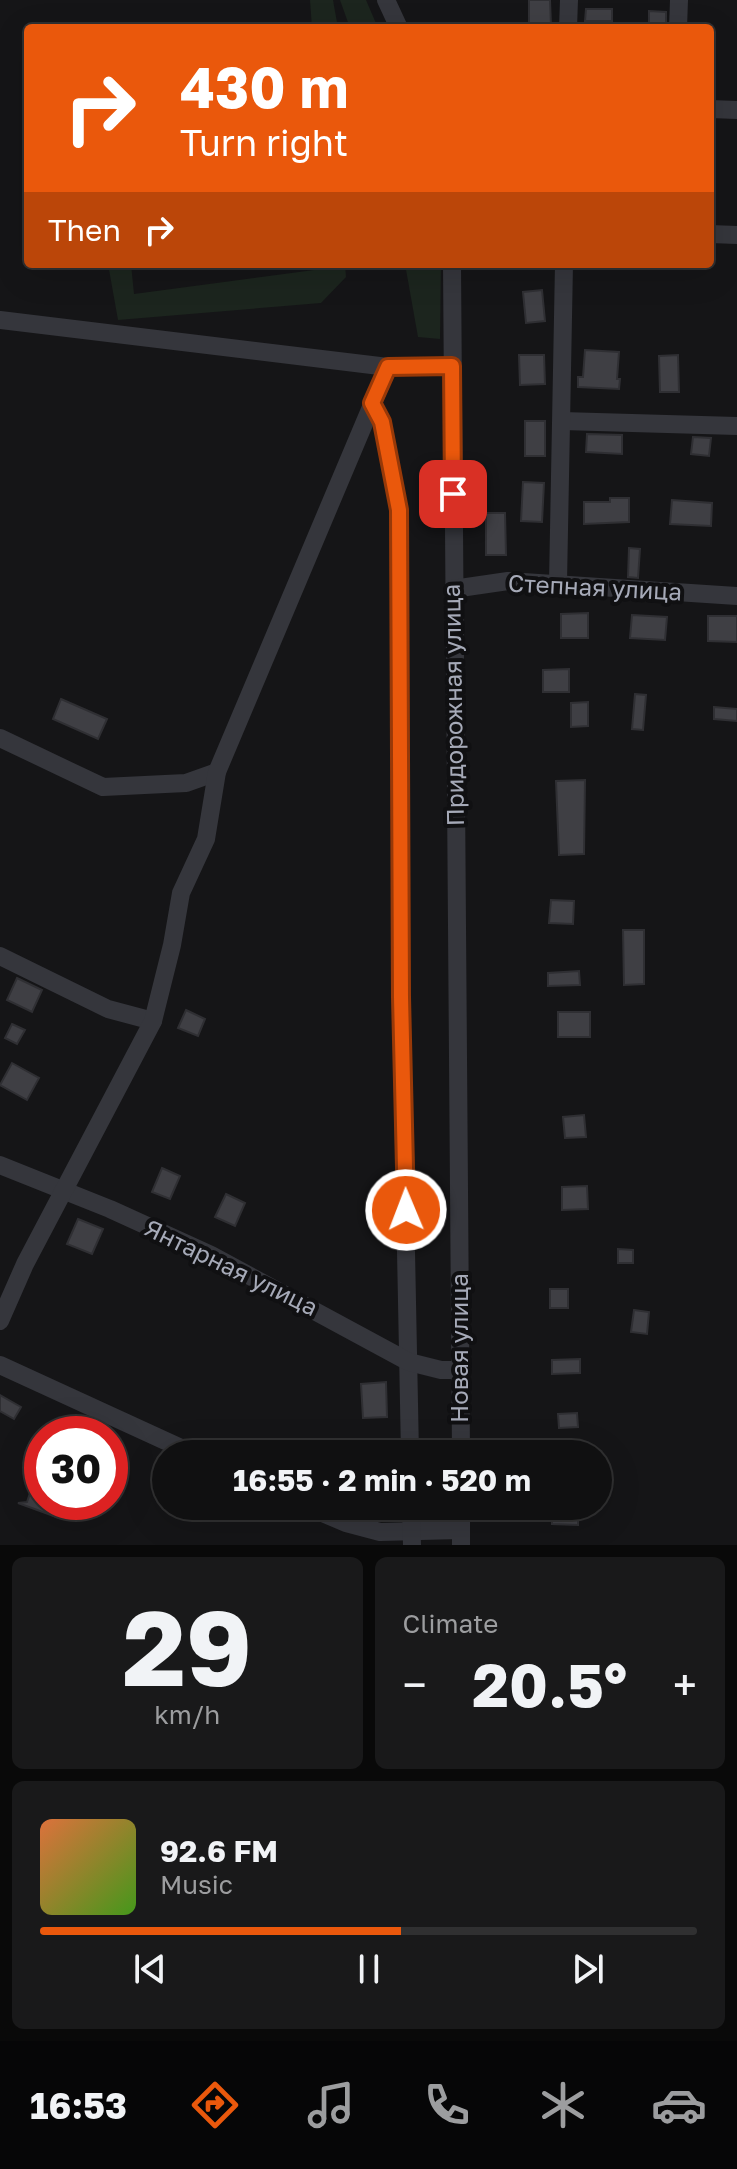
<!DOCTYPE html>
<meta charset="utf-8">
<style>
:root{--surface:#101011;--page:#19191a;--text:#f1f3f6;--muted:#9c9d9f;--line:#303031;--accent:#ea580c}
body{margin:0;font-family:"Golos Text",sans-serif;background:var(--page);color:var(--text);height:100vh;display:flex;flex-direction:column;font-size:30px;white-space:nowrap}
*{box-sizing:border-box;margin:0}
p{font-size:26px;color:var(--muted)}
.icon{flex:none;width:44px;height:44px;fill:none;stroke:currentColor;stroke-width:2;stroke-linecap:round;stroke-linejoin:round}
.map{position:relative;height:1545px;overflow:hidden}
.panel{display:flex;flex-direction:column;gap:12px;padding:12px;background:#090909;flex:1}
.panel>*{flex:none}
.guide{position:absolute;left:24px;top:24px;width:690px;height:244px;border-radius:8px;box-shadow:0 8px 32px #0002,0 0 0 2px var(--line);background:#ea580c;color:#fff;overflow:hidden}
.speed{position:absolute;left:24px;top:1416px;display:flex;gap:16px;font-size:40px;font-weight:700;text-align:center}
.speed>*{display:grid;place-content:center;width:104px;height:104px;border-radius:50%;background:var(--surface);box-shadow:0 8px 32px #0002,0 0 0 2px var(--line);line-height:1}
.speed .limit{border:12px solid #d22;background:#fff;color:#111}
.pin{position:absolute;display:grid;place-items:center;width:68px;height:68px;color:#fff;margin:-34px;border-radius:16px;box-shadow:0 4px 12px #0006}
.me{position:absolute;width:88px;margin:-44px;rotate:359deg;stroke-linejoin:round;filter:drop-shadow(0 0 6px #0008)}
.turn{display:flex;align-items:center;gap:28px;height:168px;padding:0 24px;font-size:36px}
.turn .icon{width:104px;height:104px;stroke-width:2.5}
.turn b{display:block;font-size:56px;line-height:68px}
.then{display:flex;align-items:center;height:76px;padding:0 24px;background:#0003;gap:16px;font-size:30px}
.big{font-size:60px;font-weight:700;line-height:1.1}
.panel .card{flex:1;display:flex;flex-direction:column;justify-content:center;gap:12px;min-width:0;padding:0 28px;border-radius:12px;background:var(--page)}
.panel .dial{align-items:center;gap:0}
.dial b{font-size:104px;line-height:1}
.song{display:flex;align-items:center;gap:24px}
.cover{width:96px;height:96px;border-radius:12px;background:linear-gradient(135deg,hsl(20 70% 55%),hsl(100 70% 35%))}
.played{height:8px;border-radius:4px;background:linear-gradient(90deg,var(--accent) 55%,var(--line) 55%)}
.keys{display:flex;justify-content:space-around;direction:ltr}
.heat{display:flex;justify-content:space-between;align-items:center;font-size:44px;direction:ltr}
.panel .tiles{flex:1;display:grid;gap:12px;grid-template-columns:1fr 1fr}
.card:last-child{grid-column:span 2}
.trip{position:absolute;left:152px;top:1440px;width:460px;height:80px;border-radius:40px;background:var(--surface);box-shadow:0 8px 32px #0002,0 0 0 2px var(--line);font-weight:700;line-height:80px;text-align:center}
.dock{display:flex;height:128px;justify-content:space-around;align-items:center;background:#060607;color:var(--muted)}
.dock .icon{width:56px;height:56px}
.dock .current{color:var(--accent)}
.dock b{font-size:36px;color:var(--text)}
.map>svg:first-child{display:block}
.green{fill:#1c251e}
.building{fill:#3f3f44;stroke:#2f2f33;stroke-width:2}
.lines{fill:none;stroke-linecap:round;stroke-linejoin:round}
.minor{stroke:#35363c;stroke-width:18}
.route-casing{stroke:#983908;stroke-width:20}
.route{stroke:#ea580c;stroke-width:14}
.labels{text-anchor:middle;stroke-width:8;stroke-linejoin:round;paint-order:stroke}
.street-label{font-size:24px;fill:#a6aab8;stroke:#101012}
</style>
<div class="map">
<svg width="737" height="1545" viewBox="0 0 737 1545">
<rect width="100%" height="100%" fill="#151517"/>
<g class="green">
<path d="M310,0H333L338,28H312Z"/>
<path d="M340,0H366L378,28H350Z"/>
<path d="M108,264H131L134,294L314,270L315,264H345L346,277L321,303L118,320Z"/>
<path d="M405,264H441L440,339L418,337Z"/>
</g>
<g class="building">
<path d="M529,0H550L551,26H529Z"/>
<path d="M586,9H612V21H585Z"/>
<path d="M649,11L666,12V28H649Z"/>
<path d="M542,290L545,321L526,323L523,292Z"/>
<path d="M585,350L619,352L617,379H620L619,389L578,387V377H583Z"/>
<path d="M519,355H544L545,384L520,385Z"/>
<path d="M678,355L679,392H660L659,356Z"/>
<rect x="525" y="421" width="20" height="35"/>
<path d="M587,434L622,435V454L586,452Z"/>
<path d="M693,437L711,438L709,456L691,454Z"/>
<path d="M523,482L544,483L542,522L521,521Z"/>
<path d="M610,498H629V522L584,524V502H610Z"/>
<path d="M672,500L712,503L711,526L670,524Z"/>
<path d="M486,513H505L506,555H486Z"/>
<path d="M629,548L640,549L638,578L628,577Z"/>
<path d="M588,613V638H561V614Z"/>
<path d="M632,615L667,617L665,640L630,638Z"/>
<path d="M708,616H737V642L708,641Z"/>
<path d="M569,669V692H543V670Z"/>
<path d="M635,694L646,695L643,730L632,729Z"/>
<path d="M61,699L107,719L98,739L53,719Z"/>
<path d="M588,702V726L571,727V703Z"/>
<path d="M714,707L737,709V721L714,719Z"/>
<path d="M585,780L584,854L559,855L556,781Z"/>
<path d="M551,900L574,901L573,924L549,923Z"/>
<path d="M623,930H644V984L624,985Z"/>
<path d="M579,971L580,985L548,986V973Z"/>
<path d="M17,978L42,990L32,1012L7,1000Z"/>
<path d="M186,1010L205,1019L198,1036L178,1028Z"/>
<rect x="558" y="1012" width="32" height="25"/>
<path d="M12,1024L25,1030L17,1044L5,1038Z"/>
<path d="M12,1063L39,1078L27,1100L0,1085Z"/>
<path d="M584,1115L586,1137L565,1138L563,1117Z"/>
<path d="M162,1168L180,1176L170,1199L152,1192Z"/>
<path d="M587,1186L588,1209L562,1210V1187Z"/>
<path d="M226,1194L245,1203L235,1226L215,1217Z"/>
<path d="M78,1219L103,1229L92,1254L67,1244Z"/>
<path d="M618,1249L633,1250V1263H618Z"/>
<rect x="550" y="1289" width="18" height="19"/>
<path d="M634,1310L649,1312L647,1334L631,1332Z"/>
<path d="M580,1359V1373L552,1374V1360Z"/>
<path d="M386,1382L387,1417L363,1418L361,1384Z"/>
<path d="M0,1395L21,1407L14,1419L0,1411Z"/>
<path d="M577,1413L578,1427L559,1428L558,1414Z"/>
<path d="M31,1490L42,1494V1502H65L59,1518L18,1503L27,1502Z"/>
<path d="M552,1513H578V1525L552,1524Z"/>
</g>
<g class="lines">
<g class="minor">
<path d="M386,0L399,28"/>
<path d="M568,28L569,0"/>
<path d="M678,28L679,0"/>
<path d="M710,109L737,110"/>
<path d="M710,234L737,235"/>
<path d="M452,264L461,1454"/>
<path d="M0,320L388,367L452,366"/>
<path d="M372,403L382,422L399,510L401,997L410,1454"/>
<path d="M562,421L737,426"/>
<path d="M558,583L564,264"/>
<path d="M453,589L508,581L737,596"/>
<path d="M0,738L103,787L186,783L217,772"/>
<path d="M0,956L108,1009L153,1021"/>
<path d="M0,1165L110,1209L211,1255L409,1362L441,1370H460"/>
<path d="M0,1321L25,1264L153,1021L172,945L181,893L206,839L217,772L388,367"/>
<path d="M0,1365L194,1454"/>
<path d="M306,1506L346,1523L380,1532L461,1530"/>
<path d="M411,1506L412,1545"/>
<path d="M461,1506V1545"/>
</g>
</g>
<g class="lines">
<g class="route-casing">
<path id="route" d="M406,1210L401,997L399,510L382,422L372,403L388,367L452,366L453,494"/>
</g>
<use href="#route" class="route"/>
</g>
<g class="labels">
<g class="street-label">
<text transform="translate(595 588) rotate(3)" y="8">Степная улица</text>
<text transform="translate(454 705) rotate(-91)" y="8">Придорожная улица</text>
<text transform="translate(231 1268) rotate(26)" y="8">Янтарная улица</text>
<text transform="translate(460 1348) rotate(-90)" y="8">Новая улица</text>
</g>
</g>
</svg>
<div class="speed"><div class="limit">30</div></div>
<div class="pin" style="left:453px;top:494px;background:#d93025"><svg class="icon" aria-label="arrive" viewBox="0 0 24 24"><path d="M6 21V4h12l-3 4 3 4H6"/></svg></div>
<svg class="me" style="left:406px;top:1210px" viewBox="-20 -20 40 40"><circle r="17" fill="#ea580c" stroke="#fff" stroke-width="3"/><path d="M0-11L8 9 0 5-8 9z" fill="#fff"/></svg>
<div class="trip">16:55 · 2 min · 520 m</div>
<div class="guide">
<div class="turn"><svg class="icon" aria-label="right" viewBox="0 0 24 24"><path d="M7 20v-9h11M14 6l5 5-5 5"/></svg><div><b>430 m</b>Turn right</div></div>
<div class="then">Then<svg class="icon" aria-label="right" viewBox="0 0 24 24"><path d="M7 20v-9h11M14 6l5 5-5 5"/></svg></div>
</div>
</div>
<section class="panel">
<div class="tiles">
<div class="card dial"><b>29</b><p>km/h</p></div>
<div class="card"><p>Climate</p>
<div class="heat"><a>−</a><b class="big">20.5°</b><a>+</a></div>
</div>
<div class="card">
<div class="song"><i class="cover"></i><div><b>92.6 FM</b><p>Music</p></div></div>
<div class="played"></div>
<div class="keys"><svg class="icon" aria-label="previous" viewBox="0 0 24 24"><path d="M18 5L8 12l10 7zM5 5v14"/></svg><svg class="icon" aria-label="pause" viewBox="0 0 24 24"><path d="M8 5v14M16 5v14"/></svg><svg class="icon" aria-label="next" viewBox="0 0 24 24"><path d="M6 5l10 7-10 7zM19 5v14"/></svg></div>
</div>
</div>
</section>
<nav class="dock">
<b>16:53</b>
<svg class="icon current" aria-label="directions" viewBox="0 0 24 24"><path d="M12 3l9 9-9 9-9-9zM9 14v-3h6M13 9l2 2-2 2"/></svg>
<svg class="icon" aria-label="music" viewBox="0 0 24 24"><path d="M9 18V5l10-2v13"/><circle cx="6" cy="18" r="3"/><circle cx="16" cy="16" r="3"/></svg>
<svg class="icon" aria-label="phone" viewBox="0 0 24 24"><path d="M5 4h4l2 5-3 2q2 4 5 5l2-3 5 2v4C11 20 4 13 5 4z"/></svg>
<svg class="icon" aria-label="climate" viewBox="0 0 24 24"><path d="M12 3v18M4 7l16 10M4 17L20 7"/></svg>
<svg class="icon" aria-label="car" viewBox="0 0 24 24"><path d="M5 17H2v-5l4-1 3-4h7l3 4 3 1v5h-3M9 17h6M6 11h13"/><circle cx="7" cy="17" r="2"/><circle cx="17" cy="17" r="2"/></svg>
</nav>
